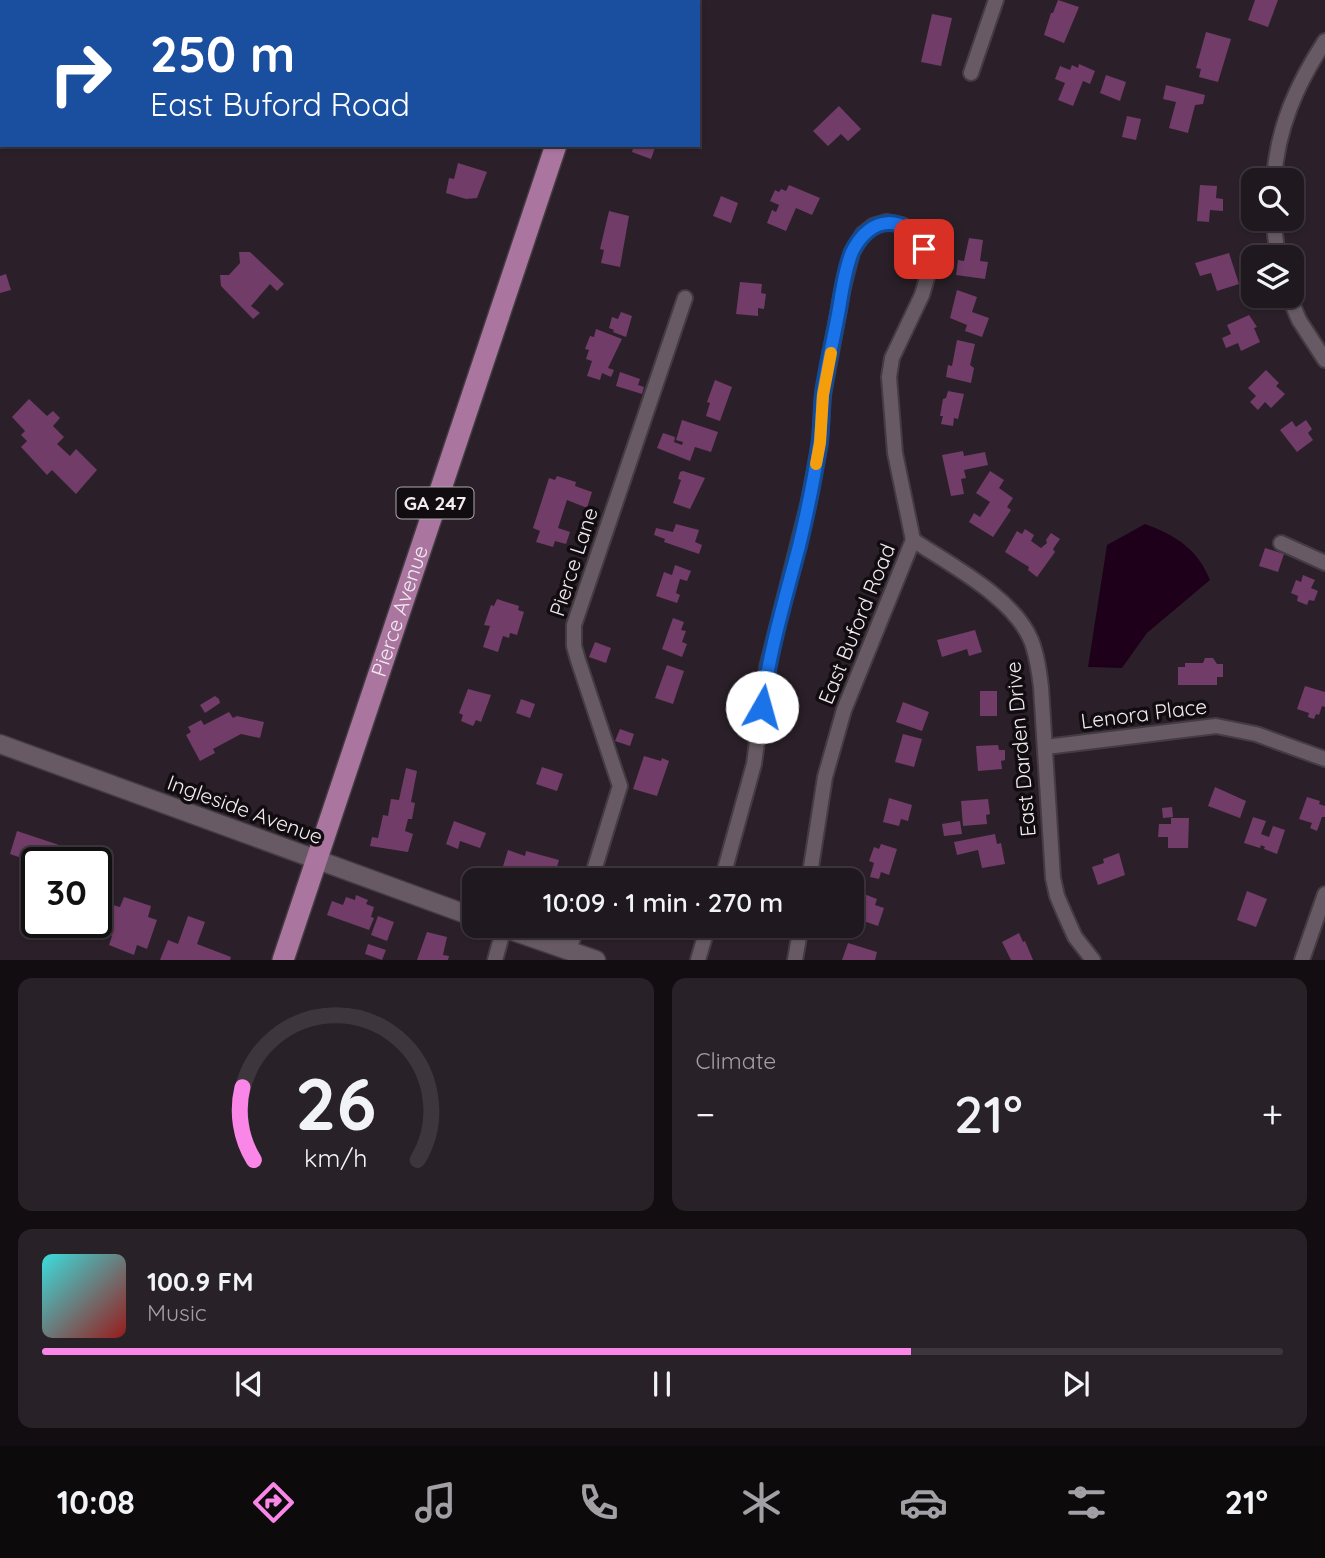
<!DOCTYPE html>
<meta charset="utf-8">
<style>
:root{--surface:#20181f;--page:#282128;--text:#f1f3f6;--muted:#a2a0a4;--line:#3d373d;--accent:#fa87e7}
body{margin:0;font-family:Quicksand,sans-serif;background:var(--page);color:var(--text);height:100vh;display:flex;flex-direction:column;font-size:26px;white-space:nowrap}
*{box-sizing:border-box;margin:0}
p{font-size:23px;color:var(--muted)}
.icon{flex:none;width:38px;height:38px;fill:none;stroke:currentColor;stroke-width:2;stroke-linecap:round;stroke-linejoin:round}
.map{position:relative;height:960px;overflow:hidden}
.side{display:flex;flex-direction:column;gap:18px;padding:18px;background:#120d11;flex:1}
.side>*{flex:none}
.top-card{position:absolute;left:0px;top:0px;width:700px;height:147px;box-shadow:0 2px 5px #0004,0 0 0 2px var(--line);background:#1a4fa0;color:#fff;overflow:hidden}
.fabs{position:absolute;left:1241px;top:168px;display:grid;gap:14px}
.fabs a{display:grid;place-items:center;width:63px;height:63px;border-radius:14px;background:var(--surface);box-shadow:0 2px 5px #0004,0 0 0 2px var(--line);font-size:35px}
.speed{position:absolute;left:21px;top:847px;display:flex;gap:14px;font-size:35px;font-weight:700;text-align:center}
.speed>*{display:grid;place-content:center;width:91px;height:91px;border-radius:50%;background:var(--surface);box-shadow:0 2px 5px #0004,0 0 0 2px var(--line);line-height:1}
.speed .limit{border:4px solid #111;border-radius:10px;background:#fff;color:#111}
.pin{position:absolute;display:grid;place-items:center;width:60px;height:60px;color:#fff;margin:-30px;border-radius:14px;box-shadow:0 4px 10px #0006}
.me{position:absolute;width:77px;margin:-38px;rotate:7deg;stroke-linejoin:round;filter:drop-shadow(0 0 5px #0008)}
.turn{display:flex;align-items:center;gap:24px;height:147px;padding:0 35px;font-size:32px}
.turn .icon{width:91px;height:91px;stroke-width:2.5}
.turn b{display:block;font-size:49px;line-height:60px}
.big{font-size:52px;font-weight:600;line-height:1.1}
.side .widget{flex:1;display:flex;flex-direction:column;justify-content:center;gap:10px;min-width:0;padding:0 24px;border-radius:14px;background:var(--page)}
.side .dial{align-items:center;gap:0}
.dial svg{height:182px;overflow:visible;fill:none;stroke:var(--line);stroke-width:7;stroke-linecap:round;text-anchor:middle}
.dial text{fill:var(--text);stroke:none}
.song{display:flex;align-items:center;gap:21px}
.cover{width:84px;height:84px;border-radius:10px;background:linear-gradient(135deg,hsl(180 70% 55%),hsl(0 70% 35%))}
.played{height:7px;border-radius:4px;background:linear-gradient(90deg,var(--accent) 70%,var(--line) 70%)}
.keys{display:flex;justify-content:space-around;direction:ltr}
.heat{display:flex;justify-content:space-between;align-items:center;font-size:38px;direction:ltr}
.side .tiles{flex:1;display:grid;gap:18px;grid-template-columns:1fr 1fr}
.widget:last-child{grid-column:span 2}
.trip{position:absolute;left:462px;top:868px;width:402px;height:70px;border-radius:14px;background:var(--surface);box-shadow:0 2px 5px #0004,0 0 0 2px var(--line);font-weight:600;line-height:70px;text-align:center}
.dock{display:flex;height:112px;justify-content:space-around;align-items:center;background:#0d0a0c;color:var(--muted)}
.dock .icon{width:49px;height:49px}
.dock .current{color:var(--accent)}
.dock b{font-size:32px;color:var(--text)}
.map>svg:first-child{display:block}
.water{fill:#1f001b}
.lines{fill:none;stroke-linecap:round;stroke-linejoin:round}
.stream{stroke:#1f001b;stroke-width:4.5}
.building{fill:#713c68}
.minor-casing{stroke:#443c42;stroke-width:18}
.tertiary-casing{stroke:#443c42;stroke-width:21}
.primary-casing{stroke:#443c42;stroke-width:24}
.minor{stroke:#675a64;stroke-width:14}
.tertiary{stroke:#675a64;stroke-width:18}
.primary{stroke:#aa76a0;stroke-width:21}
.route-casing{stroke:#114b97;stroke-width:18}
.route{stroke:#1a73e8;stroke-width:12}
.slow{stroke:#f59e0b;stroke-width:12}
.labels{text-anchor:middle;stroke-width:7;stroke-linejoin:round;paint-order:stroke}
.shield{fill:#100c0f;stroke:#aea8ad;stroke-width:2}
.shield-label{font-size:19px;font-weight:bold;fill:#f2ebf1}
.street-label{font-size:21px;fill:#f2ebf1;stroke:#100c0f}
</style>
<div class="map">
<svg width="1325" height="960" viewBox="0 0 1325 960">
<rect width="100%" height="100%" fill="#2b2029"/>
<path class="water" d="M1145,524C1175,535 1198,549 1210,580L1147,633L1122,668L1088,667L1107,545Z"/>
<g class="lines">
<g class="stream">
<path d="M54,2L57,0"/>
<path d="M0,118L2,113"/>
</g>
</g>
<g class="building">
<path d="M1058,0L1079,7L1064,43L1044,35L1051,13H1053Z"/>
<path d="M1255,0H1278L1268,27L1248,20Z"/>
<path d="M932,14L952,18L941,66L921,62Z"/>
<path d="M1206,32L1231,39L1218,82L1199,77L1201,69L1196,68Z"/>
<path d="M1079,64L1095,71L1090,84L1083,81L1073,106L1058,100L1065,83L1055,79L1060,66L1070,70L1072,65L1078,68Z"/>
<path d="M1106,75L1126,82L1120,101L1100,93Z"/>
<path d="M1166,85L1205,95L1203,104L1195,105L1188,133L1169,128L1176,102L1163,99Z"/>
<path d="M839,106L861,129L848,141L841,134L828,146L813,131Z"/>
<path d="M1127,116L1141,119L1136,140L1122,137Z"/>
<path d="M634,145H656L651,159L632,152Z"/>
<path d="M458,163L487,172L477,198L466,199L446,193L449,178L454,179Z"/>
<path d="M789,185L820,198L812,215L796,208L786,231L767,223L772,210L776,212L779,205L770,201L775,190L779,192L781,189L786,191Z"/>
<path d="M1200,185L1217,186L1216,198L1223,199V211L1210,210L1209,222L1197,221Z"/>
<path d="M721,196L738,203L731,223L713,216Z"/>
<path d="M609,211L629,216L620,267L601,263L604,250L600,249Z"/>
<path d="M969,238L983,240L980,261L988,262L985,279L956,275L958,260L964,261Z"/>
<path d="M239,252H250L284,284L277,291L270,284L251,306L260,313L253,319L221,286L220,275H229L240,263Z"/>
<path d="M1229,253L1239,284L1217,291L1211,273L1200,276L1195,263Z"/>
<path d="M6,274L11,290L0,293V276Z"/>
<path d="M740,282L762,284L761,293L766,294L764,309L758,308V316L736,314Z"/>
<path d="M957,290L977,297L972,312L989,318L982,337L965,331L967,325L950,318Z"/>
<path d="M621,312L632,316L626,337L613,332L614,330L609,328L612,317L618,319Z"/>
<path d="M1249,315L1257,327L1254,328L1260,342L1241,351L1238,343L1226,348L1222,338L1231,334L1227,325Z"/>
<path d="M596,329L622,339L608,368L614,370L611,377L602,373L600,380L587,376L592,361L586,359L589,350L585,349L590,336L594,337Z"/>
<path d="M957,340L975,344L970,365L974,368L971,383L946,377L948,365L952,366Z"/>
<path d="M1266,370L1279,383L1276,386L1285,394L1271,408L1265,402L1258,410L1250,402L1256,396L1248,388Z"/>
<path d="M620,372L640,379L638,385L644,387L642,394L616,386Z"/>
<path d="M715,380L732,387L720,421L706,416L710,403L707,402Z"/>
<path d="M948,391L964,394L958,419L954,418L953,426L941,424L943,416H940L943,399L946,398Z"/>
<path d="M29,399L47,416L53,411L60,418L53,426L64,437L57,444L70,456L76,449L97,470L76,494L52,470L47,475L21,447L27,441L21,435L25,431L12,417Z"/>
<path d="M682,420L718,432L711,452L695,447L690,461L657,448L663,433L675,437L674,442L682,445L683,442L676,440Z"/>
<path d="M1306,420L1312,429L1308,433L1313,440L1297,452L1280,430L1292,421L1296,427Z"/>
<path d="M963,451L964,456L985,452L988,465L964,470L966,478L961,479L964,494L951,496L942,455Z"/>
<path d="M683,471L705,478L690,509L673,503L681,480L678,479L680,472Z"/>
<path d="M990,471L1004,480L999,488L1013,498L1007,507L1011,510L993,537L969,522L974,513L980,517L990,502L976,493Z"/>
<path d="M557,476L576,482L575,486L592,492L587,508L567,500L558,528L570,532L566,544L555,541L553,547L536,542L540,531L533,528L549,478L555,480Z"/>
<path d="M676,524L699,530L695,542L702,545L699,554L664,542L665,539L654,535L656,528L673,532Z"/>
<path d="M1025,529L1034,535L1031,541L1041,548L1047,543L1046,540L1051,533L1060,539L1053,549L1055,552L1037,577L1028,570L1029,567L1005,552L1017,531L1022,534Z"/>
<path d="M1265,548L1284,554L1278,572L1259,566Z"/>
<path d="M675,565L691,571L687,581L680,579L676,593L680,595L677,603L656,596L664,572L672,575Z"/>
<path d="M1303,575L1315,580L1311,588L1318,591L1314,601L1309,600L1307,605L1297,601L1298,596L1291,593L1296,580L1301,582Z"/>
<path d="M497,599L519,606L518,610L524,612L517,635L510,633L509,638L503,636L498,652L483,647L490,626L484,625L491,605L494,606Z"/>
<path d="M673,618L684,622L681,630L686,631L682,642L687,644L682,657L662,649Z"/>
<path d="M975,630L982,652L969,656L967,649L942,657L937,640Z"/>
<path d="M595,642L611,648L606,663L589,657Z"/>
<path d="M1205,658H1213L1217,664H1223V677H1217V685H1178V667H1185V663H1203Z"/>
<path d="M667,665L684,671L673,704L655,698Z"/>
<path d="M1305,686L1325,692V707L1322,706L1319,715L1316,714L1314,719L1308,717L1309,713L1297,709Z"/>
<path d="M468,689L491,695L481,722L476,720L473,726L461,721L463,715L459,713Z"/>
<rect x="980" y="691" width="17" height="25"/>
<path d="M215,696L219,699L220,703L205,713L200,705Z"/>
<path d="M521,699L535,704L530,718L516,713Z"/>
<path d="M903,702L929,712L922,731L896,722Z"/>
<path d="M229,712L233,718L237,716L264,722L260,738L241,734L213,749L215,753L200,761L186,735L191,732L188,727L201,720L204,725Z"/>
<path d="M620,729L634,734L630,746L615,741Z"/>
<path d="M903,734L922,739L914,767L895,762Z"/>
<path d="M998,745L999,750H1005V760L1001,761L1002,769L978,771L976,746Z"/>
<path d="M644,756L661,761L662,758L669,761L657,796L633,789Z"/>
<path d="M542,767L563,774L557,791L536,784Z"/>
<path d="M406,768L417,771L411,802L415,803L412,819H408L405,831L413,834L408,852L370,846L372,837L378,838L383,815L388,816L391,799L399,800Z"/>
<path d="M1215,787L1246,801L1240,818L1208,806Z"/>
<path d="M1307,797L1320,801L1319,804L1325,806V817H1322L1317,831L1310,828L1312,823L1299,819Z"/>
<path d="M889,798L912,805L908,821L901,819L899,826L883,822Z"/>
<path d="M988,799L990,814L986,815L987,824L963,826L961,801Z"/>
<path d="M1172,807L1173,817L1163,818L1162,808Z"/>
<path d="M1253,817L1266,821L1261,834L1269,837L1273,826L1285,830L1277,854L1264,849L1265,847L1261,845L1260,848L1244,843Z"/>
<path d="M1171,818H1189L1188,848H1168V837H1158L1159,824H1171Z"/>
<path d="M454,821L486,833L480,848L460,841L458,849L446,844Z"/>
<path d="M960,821L962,834L944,836L942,824Z"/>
<path d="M17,831L71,849L66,863H36L10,854Z"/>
<path d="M995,834L997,844L1001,843L1005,864L982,868L978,850L957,855L954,842Z"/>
<path d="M881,844L897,849L889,875L881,872L879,879L870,877L874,863L869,861L874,847L879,849Z"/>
<path d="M508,850L525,856L526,851L559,860L554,877L528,867L525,876L516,875L514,880L500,876Z"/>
<path d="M1119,853L1125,875L1098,885L1092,867L1104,863L1103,859Z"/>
<path d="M1247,891L1267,899L1256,927L1237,920Z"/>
<path d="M864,894L877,899L875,905L884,908L878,926L855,918Z"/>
<path d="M356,895L368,900L366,904L374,907L371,917L374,918L369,930L327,915L332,901L343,905L346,897L355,900Z"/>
<path d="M124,897L151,906L148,917L157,920L147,949L137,945L134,955L109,945L112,936L100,932L109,904L120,907Z"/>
<path d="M188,916L205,922L197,944L231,957L230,960H160L168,940L178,944Z"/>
<path d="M378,916L394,922L387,941L371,935Z"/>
<path d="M427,932L447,937L443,955L449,956L448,960H417Z"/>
<path d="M1019,933L1023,942L1025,941L1033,960H1011L1002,942Z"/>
<path d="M848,943L877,952L875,960H842Z"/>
<path d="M368,944L386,950L382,960L365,954Z"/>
</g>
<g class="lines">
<g class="minor-casing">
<g id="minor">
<path d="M971,73L996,0"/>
<path d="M1274,180C1277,128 1297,84 1325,41"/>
<path d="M1273,219L1278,257"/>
<path d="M1289,296L1299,320L1325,360"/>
<path d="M913,540C950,565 1013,597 1031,640C1037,655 1039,671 1041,687L1053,878L1057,896L1066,917L1075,937L1093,960"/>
<path d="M1281,543L1325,563"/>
<path d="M1046,747L1216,726L1256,734L1325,759"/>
<path d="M591,880L620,786L578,660L574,646V625L685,298"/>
<path d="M722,880L754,764L767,668L809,501L820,443L823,395L843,287L852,252L863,234L873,226L887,222L902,225L918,237L927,262V278L922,295L892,358L889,377L895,453L913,540L844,710L825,777L809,880"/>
<path d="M569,950L577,926"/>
<path d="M495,960L504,928"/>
<path d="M698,960L708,926"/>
<path d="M795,960L801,926"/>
<path d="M1302,960L1325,894"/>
</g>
</g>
<g class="tertiary-casing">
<g id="tertiary">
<path d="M0,744L474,917"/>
<path d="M498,926L596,960"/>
</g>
</g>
<g class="primary-casing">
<g id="primary">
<path d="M605,2L606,0"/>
<path id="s1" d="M283,960L556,145"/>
</g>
</g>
<use href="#minor" class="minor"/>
<use href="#tertiary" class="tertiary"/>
<use href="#primary" class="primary"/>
</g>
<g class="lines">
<g class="route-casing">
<path id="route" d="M762,707C769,652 785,599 799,546C807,513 814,479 819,446C822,429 821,410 823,393C827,365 834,337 839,309C842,290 845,269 852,252C870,215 905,213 924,249"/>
</g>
<use href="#route" class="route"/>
<path class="slow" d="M816,464L820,443L823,395L831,353"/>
</g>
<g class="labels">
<rect class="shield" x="396.5" y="487.5" width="77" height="31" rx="5"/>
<g class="shield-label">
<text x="435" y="510">GA 247</text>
</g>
<g class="street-label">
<text transform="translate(574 562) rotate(-72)" y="7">Pierce Lane</text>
<text dy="7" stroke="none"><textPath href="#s1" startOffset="368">Pierce Avenue</textPath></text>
<text transform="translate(857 624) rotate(-68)" y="7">East Buford Road</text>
<text transform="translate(1144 714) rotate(-7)" y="7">Lenora Place</text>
<text transform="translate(1021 749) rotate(-95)" y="7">East Darden Drive</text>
<text transform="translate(245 810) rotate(20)" y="7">Ingleside Avenue</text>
</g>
</g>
</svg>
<div class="fabs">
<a><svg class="icon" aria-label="search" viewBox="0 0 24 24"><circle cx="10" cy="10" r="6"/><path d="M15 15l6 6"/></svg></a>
<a><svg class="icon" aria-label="layers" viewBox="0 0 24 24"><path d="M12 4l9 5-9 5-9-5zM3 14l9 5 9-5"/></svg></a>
</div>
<div class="speed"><div class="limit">30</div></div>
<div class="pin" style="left:924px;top:249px;background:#d93025"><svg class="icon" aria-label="arrive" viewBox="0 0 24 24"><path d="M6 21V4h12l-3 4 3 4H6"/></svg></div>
<svg class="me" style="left:762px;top:707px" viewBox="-20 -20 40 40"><circle r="19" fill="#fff"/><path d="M0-13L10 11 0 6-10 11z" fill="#1a73e8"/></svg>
<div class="trip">10:09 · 1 min · 270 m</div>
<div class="top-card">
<div class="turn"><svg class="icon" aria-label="right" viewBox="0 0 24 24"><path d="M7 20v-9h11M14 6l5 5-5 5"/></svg><div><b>250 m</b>East Buford Road</div></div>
</div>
</div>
<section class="side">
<div class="tiles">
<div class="widget dial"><svg viewBox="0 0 100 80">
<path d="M14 69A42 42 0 1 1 86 69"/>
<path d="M14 69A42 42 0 0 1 9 37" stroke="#fa87e7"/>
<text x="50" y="56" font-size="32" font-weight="700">26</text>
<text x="50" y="72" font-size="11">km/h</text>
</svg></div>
<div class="widget"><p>Climate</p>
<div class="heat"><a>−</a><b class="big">21°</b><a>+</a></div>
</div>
<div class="widget">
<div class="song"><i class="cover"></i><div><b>100.9 FM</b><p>Music</p></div></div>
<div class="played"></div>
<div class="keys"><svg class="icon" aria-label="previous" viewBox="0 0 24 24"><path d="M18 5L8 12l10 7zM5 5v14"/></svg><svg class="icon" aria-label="pause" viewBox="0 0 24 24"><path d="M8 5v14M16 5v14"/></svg><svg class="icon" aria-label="next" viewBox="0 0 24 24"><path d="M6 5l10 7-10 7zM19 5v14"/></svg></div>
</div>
</div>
</section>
<nav class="dock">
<b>10:08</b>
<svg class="icon current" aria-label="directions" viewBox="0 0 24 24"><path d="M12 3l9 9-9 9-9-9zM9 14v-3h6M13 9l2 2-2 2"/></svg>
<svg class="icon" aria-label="music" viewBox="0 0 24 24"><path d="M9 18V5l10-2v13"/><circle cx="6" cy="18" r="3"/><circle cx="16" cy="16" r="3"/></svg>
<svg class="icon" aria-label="phone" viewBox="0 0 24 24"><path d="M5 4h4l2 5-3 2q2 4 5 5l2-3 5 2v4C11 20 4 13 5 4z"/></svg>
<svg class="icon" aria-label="climate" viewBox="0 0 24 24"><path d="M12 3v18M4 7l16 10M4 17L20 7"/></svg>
<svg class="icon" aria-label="car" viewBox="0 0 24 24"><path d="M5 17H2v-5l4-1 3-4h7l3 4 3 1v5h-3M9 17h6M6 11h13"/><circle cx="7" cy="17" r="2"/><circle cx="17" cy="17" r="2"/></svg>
<svg class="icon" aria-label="filters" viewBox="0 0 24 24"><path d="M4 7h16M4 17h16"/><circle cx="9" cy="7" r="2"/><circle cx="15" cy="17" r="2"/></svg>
<b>21°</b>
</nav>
